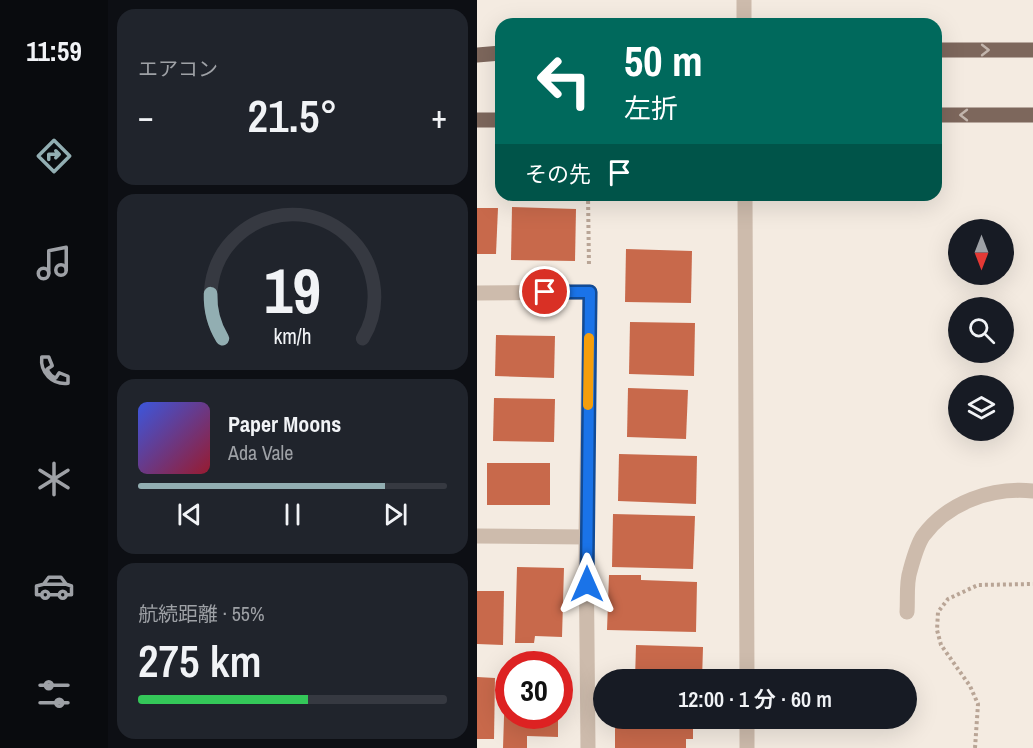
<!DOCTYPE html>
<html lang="ja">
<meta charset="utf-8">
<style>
:root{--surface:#171b24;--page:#20242c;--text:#f1f3f6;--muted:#9ea1a6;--line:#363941;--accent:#92aeb2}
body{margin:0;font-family:"Archivo Narrow","Noto Sans JP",sans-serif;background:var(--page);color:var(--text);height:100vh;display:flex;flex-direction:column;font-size:22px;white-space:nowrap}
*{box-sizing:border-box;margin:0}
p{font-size:20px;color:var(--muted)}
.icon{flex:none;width:33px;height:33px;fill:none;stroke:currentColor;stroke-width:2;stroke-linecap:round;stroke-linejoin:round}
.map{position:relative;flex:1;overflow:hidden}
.panel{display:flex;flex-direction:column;gap:9px;padding:9px;background:#0d0f14;width:369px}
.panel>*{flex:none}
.top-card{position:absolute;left:18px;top:18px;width:447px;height:183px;border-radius:18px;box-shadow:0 6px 24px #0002;background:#00695c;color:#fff;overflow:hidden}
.needle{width:39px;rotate:180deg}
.fabs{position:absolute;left:471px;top:219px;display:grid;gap:12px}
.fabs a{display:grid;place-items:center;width:66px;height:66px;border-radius:50%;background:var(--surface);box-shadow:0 6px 24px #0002;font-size:30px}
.speed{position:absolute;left:18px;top:651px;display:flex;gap:12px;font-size:30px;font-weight:700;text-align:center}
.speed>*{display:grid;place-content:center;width:78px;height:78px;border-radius:50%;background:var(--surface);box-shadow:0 6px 24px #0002;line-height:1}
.speed .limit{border:9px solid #d22;background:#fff;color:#111}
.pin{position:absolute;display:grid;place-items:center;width:51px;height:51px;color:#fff;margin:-26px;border:3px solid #fff;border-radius:50%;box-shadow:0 2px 6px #0007}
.me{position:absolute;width:66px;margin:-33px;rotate:0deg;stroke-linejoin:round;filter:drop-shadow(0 0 4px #0008)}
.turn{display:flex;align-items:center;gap:21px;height:126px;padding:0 30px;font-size:27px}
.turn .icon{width:78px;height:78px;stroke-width:2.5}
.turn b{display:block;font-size:42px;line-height:51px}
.then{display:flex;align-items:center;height:57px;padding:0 30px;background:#0003;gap:12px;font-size:22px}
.big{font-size:45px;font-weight:600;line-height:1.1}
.panel .tile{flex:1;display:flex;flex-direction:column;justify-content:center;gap:9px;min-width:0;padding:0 21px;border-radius:18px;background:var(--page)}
.panel .dial{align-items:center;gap:0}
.dial svg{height:156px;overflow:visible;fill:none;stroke:var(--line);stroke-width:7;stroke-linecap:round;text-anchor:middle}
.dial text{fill:var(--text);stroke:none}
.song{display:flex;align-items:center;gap:18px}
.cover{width:72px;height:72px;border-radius:9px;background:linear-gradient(135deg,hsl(230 70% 55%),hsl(350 70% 35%))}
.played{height:6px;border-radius:3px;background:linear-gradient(90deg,var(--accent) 80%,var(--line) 80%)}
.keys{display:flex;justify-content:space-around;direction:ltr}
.heat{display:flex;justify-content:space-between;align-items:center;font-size:33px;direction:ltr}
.charge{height:9px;border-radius:4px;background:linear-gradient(90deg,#34c759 55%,var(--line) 0)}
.trip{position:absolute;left:116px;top:669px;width:324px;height:60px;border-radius:30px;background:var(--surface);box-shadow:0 6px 24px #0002;font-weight:600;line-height:60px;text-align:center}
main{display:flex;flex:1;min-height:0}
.tab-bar{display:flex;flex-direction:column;width:108px;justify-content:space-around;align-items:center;background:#090b0e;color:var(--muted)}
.tab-bar .icon{width:42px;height:42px}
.tab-bar .current{color:var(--accent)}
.tab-bar b{font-size:27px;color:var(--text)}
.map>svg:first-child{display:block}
.building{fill:#c8694b}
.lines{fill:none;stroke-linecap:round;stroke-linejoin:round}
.path{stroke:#b9a596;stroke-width:4;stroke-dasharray:3 3;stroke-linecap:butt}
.minor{stroke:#cdbbac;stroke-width:15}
.major{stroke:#7d675c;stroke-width:15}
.oneway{stroke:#c2b5ac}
.route-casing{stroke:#114b97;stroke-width:15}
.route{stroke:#1a73e8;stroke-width:10}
.slow{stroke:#f59e0b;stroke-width:10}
</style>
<main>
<nav class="tab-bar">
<b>11:59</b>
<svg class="icon current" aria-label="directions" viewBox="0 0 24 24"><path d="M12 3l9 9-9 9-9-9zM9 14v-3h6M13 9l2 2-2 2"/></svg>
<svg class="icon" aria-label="music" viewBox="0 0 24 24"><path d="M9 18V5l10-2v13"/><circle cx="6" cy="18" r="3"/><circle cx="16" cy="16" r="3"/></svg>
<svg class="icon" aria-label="phone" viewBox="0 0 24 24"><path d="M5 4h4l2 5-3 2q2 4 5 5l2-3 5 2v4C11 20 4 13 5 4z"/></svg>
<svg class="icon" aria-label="climate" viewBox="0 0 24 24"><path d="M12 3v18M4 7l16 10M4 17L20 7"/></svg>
<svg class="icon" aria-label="car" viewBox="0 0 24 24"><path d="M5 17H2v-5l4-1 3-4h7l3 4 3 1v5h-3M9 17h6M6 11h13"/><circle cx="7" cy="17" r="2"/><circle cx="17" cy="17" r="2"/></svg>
<svg class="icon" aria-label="filters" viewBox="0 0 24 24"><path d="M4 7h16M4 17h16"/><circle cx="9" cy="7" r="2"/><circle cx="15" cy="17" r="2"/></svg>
</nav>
<section class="panel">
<div class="tile"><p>エアコン</p>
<div class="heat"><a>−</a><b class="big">21.5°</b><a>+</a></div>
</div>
<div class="tile dial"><svg viewBox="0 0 100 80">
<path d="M14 69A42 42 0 1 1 86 69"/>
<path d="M14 69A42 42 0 0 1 8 46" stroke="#92aeb2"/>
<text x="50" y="56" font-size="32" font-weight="700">19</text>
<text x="50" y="72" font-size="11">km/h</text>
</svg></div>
<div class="tile">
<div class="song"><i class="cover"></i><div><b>Paper Moons</b><p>Ada Vale</p></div></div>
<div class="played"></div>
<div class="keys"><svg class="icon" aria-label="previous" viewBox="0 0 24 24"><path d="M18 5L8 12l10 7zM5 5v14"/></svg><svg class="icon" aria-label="pause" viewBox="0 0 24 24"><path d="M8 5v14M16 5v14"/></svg><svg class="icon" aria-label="next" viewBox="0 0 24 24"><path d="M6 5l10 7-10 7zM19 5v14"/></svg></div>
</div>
<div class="tile"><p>航続距離 · 55%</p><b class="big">275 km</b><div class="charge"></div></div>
</section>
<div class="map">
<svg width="556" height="748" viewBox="0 0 556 748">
<rect width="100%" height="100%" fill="#f4ebe1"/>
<g class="building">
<path d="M35,207L99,209L98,261L34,260Z"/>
<path d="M0,208H21L19,254H0Z"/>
<path d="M149,249L215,251L214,303L148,302Z"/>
<path d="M153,322L218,323L217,376L152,374Z"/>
<path d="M19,335L78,336L77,378L18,376Z"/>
<path d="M151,388L211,390L209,439L150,437Z"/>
<path d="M17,398L78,399L77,442L16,441Z"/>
<path d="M142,454L220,456L219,504L141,501Z"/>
<rect x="10" y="463" width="63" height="42"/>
<path d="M136,514L218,516L216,569L135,567Z"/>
<path d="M40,567L87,568L85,637L58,636L57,643H38Z"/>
<path d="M132,575H164V580L220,582L219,632L130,630Z"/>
<path d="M0,591H27L26,645L0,644Z"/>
<path d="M159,645L226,647L225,680H158Z"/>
<path d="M0,677L18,678L17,739H0Z"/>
<path d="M28,686H32V716H81V737L50,736V748H26Z"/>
<path d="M138,718H216V739H209V748H138Z"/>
</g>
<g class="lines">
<g class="path">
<path d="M111,195L112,267"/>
<path d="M498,748L501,704L493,686L464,645L460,630L461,612L471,599L501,585L556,584"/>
</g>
<g class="minor">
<path d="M267,0V24"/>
<path d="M268,195L270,680"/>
<path d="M0,293L113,292L109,537L111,748"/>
<path d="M0,536L109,537"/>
<path d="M430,612C431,599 429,583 433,571C436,560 440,545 446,536C471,502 515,487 556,491"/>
<path d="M270,718V748"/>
</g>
<g class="major">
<path d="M459,50H556"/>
<path d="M0,55L24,53"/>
<path d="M459,115H556"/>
<path d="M0,120H24"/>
</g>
</g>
<defs><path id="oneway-chevron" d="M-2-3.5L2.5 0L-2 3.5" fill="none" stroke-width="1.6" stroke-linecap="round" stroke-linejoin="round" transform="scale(1.5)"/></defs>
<g class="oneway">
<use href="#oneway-chevron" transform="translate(508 50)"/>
<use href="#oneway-chevron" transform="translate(487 115) rotate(180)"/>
</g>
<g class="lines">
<g class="route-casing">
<path id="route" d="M68,292H113L110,584"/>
</g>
<use href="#route" class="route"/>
<path class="slow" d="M111,405L112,338"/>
</g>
</svg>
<div class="fabs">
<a><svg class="needle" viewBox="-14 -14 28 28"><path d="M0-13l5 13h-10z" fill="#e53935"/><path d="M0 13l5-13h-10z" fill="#9ea1a6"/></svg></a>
<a><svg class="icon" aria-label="search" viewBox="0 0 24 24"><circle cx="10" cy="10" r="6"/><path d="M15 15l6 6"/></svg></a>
<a><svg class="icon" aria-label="layers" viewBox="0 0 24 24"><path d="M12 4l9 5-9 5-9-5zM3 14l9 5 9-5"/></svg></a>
</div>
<div class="speed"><div class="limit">30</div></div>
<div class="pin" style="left:68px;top:292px;background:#d93025"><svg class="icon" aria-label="arrive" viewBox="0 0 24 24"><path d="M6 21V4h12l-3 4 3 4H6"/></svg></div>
<svg class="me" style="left:110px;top:584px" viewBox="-20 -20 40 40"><path d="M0-17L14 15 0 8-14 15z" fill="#1a73e8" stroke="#fff" stroke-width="4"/></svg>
<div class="trip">12:00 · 1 分 · 60 m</div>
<div class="top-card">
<div class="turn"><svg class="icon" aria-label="left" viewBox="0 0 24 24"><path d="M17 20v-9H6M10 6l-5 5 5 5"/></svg><div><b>50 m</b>左折</div></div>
<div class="then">その先<svg class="icon" aria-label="arrive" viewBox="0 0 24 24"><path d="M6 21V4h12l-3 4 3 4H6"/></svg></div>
</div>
</div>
</main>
